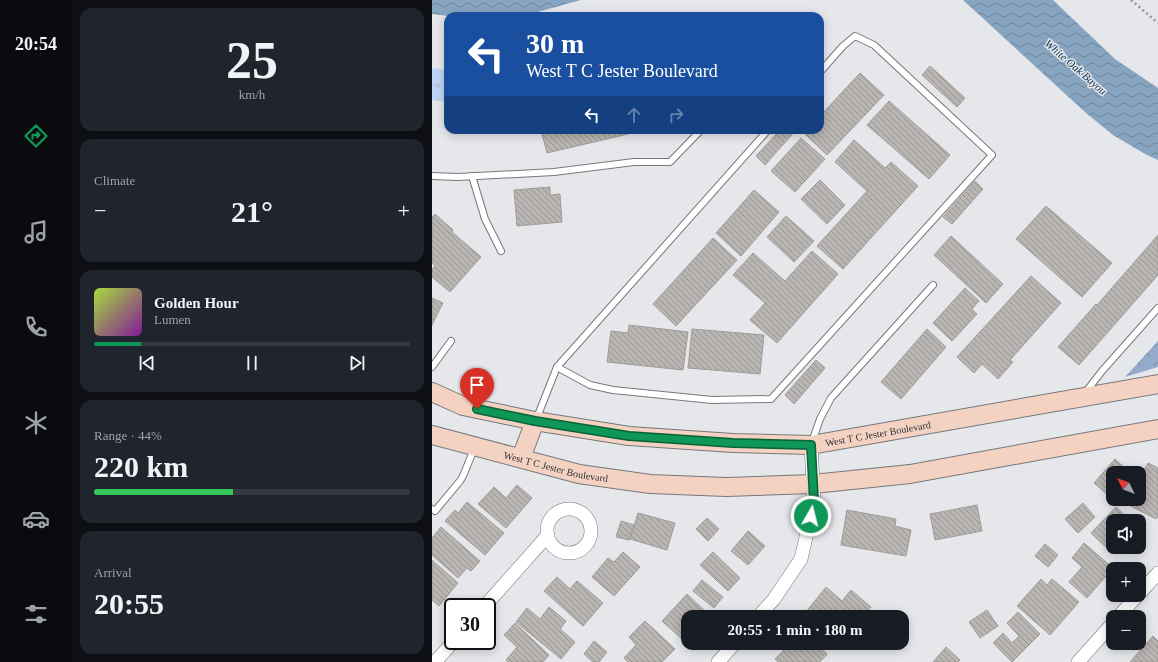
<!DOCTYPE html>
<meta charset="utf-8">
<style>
:root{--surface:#171b24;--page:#20242c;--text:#f1f3f6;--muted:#9ea1a6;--line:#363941;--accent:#0f9757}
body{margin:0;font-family:Georgia,serif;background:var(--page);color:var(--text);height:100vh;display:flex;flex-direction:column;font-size:15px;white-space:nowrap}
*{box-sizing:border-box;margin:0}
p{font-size:13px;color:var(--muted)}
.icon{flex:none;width:22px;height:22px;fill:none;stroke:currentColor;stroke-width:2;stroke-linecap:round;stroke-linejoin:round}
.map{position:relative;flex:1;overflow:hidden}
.sheet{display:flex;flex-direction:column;gap:8px;padding:8px;background:#0d0f14;width:360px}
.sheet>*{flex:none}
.top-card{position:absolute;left:12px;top:12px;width:380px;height:122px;border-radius:12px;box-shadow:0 2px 10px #0003;background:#1a4fa0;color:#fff;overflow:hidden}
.needle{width:26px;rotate:312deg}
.buttons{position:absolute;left:674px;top:466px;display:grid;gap:8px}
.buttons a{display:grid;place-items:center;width:40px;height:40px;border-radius:8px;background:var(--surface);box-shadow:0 2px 10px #0003;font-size:20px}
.speed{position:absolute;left:12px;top:598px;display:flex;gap:8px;font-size:20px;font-weight:700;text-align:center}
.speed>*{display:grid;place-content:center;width:52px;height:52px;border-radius:50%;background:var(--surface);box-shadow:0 2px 10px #0003;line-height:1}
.speed .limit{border:2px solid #111;border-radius:6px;background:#fff;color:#111}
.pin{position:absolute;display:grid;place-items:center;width:34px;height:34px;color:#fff;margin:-41px -17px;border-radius:50% 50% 50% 0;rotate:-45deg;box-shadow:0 0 4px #0007}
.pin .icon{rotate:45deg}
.me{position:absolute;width:44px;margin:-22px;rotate:8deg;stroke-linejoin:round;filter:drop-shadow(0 0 3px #0008)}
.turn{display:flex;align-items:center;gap:14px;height:84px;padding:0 16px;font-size:18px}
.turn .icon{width:52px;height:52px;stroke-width:2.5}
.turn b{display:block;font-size:28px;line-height:34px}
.lanes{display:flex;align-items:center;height:38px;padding:0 16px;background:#0003;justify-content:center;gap:20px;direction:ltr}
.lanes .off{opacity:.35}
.big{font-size:30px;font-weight:700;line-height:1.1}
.sheet .card{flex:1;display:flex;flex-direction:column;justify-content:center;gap:6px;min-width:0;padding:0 14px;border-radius:12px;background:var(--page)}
.sheet .dial{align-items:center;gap:0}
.dial b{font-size:52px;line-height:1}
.song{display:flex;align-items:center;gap:12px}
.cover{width:48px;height:48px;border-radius:6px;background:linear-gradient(135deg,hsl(80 70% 55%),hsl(290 70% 35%))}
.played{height:4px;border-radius:2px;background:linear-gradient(90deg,var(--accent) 15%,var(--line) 15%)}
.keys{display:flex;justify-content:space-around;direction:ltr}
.heat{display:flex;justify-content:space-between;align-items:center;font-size:22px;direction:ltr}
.charge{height:6px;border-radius:3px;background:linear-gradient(90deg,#34c759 44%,var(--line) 0)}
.trip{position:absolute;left:249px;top:610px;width:228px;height:40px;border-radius:12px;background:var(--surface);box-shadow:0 2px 10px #0003;font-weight:700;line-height:40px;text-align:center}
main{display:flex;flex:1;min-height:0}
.dock{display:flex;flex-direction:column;width:72px;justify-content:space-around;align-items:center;background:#090b0e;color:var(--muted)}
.dock .icon{width:28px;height:28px}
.dock .selected{color:var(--accent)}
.dock b{font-size:18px;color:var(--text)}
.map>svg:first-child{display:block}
.grass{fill:url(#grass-tufts)}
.forest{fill:url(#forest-crowns)}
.water{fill:url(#water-waves)}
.building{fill:url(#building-back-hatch);stroke:#9f9c99}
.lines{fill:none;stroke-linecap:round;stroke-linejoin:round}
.lane-casing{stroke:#76787b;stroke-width:8}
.street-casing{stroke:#76787b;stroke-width:14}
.secondary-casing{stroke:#76787b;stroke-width:20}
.path{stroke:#919396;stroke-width:2.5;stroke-dasharray:2 3;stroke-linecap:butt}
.lane{stroke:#fff;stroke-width:6}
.street{stroke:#fff;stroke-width:13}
.secondary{stroke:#f3d2c2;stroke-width:18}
.route-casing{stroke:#0a6239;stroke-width:10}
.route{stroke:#0f9757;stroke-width:7}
.labels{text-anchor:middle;stroke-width:3;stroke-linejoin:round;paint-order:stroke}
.street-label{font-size:10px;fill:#303133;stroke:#e5e7eb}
.water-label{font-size:11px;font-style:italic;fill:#0a2e4b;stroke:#e5e7eb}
</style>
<main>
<nav class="dock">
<b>20:54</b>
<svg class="icon selected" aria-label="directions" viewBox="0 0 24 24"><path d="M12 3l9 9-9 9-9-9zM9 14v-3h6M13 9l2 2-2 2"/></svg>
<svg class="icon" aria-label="music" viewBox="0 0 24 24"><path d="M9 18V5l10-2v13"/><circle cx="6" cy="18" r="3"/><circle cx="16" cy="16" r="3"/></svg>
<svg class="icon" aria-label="phone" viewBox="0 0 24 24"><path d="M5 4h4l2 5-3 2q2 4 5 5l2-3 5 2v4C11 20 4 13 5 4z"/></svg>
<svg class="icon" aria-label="climate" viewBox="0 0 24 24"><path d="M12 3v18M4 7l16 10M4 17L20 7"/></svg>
<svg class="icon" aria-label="car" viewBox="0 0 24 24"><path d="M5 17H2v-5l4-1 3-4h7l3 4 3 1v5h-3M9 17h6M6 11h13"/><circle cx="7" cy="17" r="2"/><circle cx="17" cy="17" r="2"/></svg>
<svg class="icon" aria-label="filters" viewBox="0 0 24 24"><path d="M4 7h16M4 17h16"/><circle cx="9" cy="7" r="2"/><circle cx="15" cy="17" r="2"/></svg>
</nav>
<section class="sheet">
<div class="card dial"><b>25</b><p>km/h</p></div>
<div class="card"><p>Climate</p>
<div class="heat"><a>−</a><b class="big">21°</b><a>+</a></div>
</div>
<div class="card">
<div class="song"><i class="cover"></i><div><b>Golden Hour</b><p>Lumen</p></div></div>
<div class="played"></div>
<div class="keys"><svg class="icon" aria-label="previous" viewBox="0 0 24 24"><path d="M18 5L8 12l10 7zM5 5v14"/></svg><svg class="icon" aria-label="pause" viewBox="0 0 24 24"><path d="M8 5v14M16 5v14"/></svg><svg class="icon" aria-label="next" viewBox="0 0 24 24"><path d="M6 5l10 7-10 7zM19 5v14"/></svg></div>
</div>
<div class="card"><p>Range · 44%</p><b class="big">220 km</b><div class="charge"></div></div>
<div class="card"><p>Arrival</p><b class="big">20:55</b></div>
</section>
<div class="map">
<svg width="726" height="662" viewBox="0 0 726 662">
<defs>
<pattern id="grass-tufts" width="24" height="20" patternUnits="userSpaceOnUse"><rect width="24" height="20" fill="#c1d5f3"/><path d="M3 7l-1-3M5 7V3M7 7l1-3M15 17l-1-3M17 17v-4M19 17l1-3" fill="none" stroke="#a6b7d1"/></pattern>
<pattern id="forest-crowns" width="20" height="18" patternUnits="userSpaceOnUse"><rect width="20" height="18" fill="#95aacb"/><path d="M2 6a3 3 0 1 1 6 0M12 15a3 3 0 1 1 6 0" fill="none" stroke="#7a8ba5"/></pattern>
<pattern id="water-waves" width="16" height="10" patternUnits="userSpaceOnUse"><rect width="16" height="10" fill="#87a5c1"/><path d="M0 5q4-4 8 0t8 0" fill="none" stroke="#6f879d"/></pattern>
<pattern id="building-back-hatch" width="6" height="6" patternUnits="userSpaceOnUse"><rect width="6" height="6" fill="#b9b5b3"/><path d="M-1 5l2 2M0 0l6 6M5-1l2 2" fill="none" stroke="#979492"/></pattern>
</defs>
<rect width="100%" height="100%" fill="#e5e7eb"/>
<path class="grass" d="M0,68L16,70V103L0,100Z"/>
<path class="forest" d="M726,341V367L693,377Z"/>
<g class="water">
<path d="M0,0H149L102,13L81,16H16L0,14Z"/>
<path d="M531,0H621L683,59L726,88V160L713,154L681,135L654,113Z"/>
</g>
<g class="building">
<path d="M498,66L533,98L525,107L490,75Z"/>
<path d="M428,73L452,95L395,155L372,133L375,130H388V116Z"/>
<path d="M457,101L518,155L497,179L435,125Z"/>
<path d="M109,130H195L196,134L115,153Z"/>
<path d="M348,130H364L333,165L324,156Z"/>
<path d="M369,138L393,159L363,192L339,171Z"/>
<path d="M422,140L453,168L459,162L486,186L411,269L385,246L435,191L403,162Z"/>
<path d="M388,180L413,205L395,224L369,199Z"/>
<path d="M543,181L551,189L520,224L511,217Z"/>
<path d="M118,187V195L128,194L130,222L85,226L82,190Z"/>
<path d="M322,190L347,212L309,256L284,233Z"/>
<path d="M614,206L680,263L650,297L584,239Z"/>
<path d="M3,214L21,230L20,232L49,257L18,292L0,277V269L3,266L0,263V217Z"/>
<path d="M354,216L382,241L362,262L335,237Z"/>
<path d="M726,235V275L647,365L626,347L664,304L665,305Z"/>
<path d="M519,236L571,284L554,303L502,255Z"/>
<path d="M281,238L305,260L244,326L221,304Z"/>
<path d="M380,251L406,274L345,343L318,320L333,303L301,275L321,253L353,281Z"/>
<path d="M599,276L629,303L578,360L581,362L566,379L550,364L542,373L525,357Z"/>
<path d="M533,288L547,301L540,309L545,314L520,341L501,323Z"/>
<path d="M0,298L11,303L0,325Z"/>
<path d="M197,325L256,332L251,370L175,362L179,331L196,333Z"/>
<path d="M260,329L332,335L328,374L256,368Z"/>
<path d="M495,329L514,347L469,399L449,382Z"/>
<path d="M384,360L393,368L362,404L353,395Z"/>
<path d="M683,459L696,471L695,473H681V489L676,495L662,483Z"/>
<path d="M716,463L726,468V516L724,519L691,502L692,499H707V478H708Z"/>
<path d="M85,485L100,498L74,528L46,504L62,487L74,498Z"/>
<path d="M35,502L72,533L53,555L13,521L23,510L26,513Z"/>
<path d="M651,503L663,517L646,533L633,519Z"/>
<path d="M545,505L550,531L503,540L498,514Z"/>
<path d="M684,507L699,521H681V547H688L681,554L659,533Z"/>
<path d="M415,510L464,519L463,526L479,530L474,556L409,545Z"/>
<path d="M206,513L243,523L235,550L198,539Z"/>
<path d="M275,518L287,529L276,541L264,529Z"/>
<path d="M189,521L202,525L197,540L184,537Z"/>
<path d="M9,527L48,561L39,571L35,568L26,578L0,555V538Z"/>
<path d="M316,531L333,546L316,565L299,551Z"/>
<path d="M652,543L681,568L655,598L637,582L650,567L640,558Z"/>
<path d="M613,544L626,555L616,567L603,556Z"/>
<path d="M191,552L208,567L182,596L160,577L176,558L182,562Z"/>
<path d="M281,552L308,578L296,591L268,565Z"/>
<path d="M0,560L26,583L7,606L0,600Z"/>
<path d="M125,577L138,589L145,581L171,603L151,626L112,591Z"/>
<path d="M609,579L615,585L620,579L647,602L618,635L585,606Z"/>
<path d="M270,580L291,597L282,608L261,591Z"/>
<path d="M394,587L410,601L419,590L439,607L430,617L427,616L426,617H370Z"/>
<path d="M255,594L276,614L273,617H256V635L251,640L230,621Z"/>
<path d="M117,607L134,621L128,629L143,642L129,659L84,622L95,608L108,619Z"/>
<path d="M555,610L566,626L548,638L537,622Z"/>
<path d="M586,612L608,634L580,662L561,643L571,633L580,643L587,636L575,623Z"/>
<path d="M213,621L243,649L230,662H196L192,658L204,645L197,637Z"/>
<path d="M83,623L117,655L111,662H76L74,660L85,647L72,635Z"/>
<path d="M721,636L726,641V662H698Z"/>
<path d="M162,641L175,652L167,662H161L152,654Z"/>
<path d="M355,643H384L395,654L388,662H377L376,661L375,662H346L343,659L357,645Z"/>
<path d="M514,647L528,660L526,662H501Z"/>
</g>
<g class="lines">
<g class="lane-casing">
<g id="lane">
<path d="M0,176L26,177L122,172L202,162H238L269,130"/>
<path d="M40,176L53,219L69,251"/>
<path d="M0,367L19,341"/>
<path d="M125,367L158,385L181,390L280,400L339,399L560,155L442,45L423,36L411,46L388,72"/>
<path d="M653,393L670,371L726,308"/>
<path d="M104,420L125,367L336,130"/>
<path d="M380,442L388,419L399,398L501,285"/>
<path d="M0,509L3,511L28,481L31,476L42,449"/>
</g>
</g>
<g class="street-casing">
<g id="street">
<circle cx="137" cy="531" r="22"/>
<path d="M707,594L726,573"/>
<path d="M52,607L116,535"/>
<path d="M326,617L342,599L369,559L382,502L379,445"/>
<path d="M686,617L706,595"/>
<path d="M3,662L22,641"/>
<path d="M286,662L303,643"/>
<path d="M646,662L681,623"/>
</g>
</g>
<g class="secondary-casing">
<g id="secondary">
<path id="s1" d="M0,392L31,406L103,421L197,436L301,443L379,445L726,384"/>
<path id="s2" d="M0,435L147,474L218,484L294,487L381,484L478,474L726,429"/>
<path d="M89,458L103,421"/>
</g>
</g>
<path class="path" d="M699,0L726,23"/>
<use href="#lane" class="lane"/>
<use href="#street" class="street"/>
<use href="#secondary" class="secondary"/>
</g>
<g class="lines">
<g class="route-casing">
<path id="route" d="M45,409L103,421L197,436L301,443L379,445L382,502L379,516"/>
</g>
<use href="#route" class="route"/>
</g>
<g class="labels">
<g class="street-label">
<text dy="4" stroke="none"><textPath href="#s1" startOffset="453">West T C Jester Boulevard</textPath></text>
<text dy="4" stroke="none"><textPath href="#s2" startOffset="128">West T C Jester Boulevard</textPath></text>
</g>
<g class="water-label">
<text transform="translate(644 67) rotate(41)" y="4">White Oak Bayou</text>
</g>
</g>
</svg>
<div class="buttons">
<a><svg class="needle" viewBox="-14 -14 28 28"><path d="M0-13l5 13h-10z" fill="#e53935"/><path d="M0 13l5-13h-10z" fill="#9ea1a6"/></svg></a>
<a><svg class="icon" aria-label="sound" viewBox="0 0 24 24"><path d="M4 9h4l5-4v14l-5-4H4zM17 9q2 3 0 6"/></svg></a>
<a>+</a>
<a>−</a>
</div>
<div class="speed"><div class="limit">30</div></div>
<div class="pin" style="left:45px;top:409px;background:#d93025"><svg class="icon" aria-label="arrive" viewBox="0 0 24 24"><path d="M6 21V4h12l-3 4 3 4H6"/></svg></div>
<svg class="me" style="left:379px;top:516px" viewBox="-20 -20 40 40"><circle r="17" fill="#0f9757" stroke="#fff" stroke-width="3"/><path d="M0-11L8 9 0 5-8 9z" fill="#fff"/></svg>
<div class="trip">20:55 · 1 min · 180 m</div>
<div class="top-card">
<div class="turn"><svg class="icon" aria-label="left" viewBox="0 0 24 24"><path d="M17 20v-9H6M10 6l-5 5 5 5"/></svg><div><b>30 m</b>West T C Jester Boulevard</div></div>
<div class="lanes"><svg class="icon" aria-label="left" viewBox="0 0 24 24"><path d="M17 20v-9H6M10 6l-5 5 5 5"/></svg><svg class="icon off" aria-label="ahead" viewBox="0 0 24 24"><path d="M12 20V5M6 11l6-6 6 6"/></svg><svg class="icon off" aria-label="right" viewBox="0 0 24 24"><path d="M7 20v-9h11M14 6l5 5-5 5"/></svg></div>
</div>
</div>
</main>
